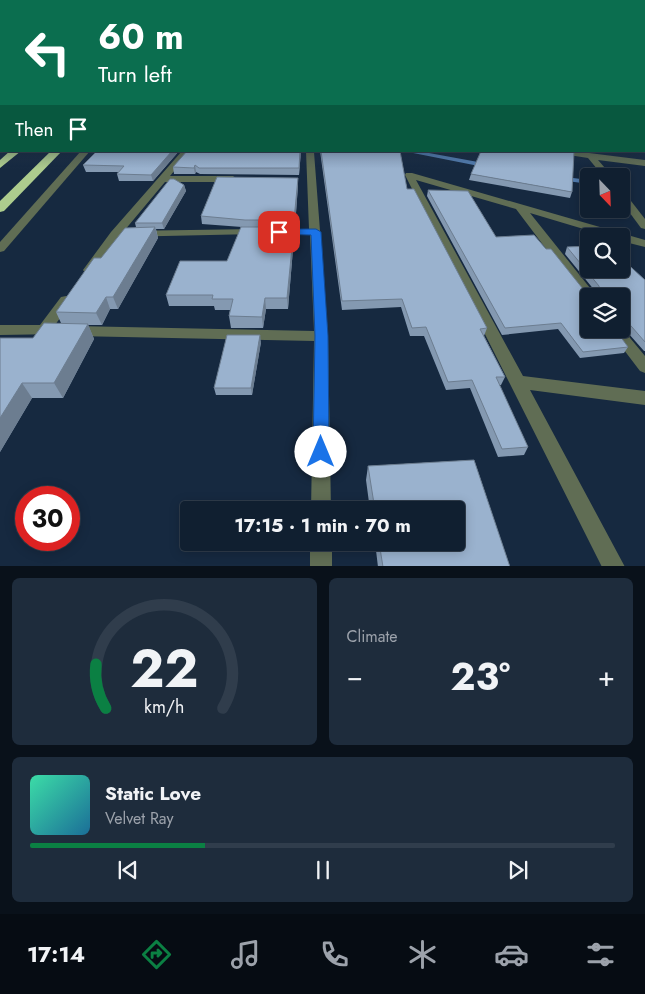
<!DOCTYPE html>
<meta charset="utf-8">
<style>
:root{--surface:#101f30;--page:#1e2c3c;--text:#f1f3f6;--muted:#9ca2ab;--line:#303d4c;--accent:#0b8043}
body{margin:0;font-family:Jost,sans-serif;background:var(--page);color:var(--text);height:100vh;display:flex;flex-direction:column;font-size:19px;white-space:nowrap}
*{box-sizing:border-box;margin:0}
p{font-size:16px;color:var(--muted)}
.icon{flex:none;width:28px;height:28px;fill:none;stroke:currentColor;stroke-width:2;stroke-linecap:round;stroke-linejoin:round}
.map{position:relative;height:566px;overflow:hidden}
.side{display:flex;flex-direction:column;gap:12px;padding:12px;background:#09111a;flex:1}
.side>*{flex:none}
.hud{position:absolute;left:0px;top:0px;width:645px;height:152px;box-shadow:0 2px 12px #0003,0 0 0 1px var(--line);background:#0b6e4f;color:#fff;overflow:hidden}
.needle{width:32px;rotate:157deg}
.fabs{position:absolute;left:580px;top:168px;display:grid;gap:10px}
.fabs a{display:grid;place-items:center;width:50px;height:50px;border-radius:5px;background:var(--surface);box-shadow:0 2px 12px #0003,0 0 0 1px var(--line);font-size:25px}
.speed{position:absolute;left:15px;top:486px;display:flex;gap:10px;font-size:25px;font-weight:700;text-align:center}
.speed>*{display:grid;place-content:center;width:65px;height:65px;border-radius:50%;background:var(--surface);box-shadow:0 2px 12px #0003,0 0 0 1px var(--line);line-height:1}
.speed .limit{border:8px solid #d22;background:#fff;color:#111}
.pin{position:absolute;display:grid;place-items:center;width:42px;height:42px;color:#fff;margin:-21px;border-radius:10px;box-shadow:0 2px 8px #0006}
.me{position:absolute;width:55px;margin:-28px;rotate:0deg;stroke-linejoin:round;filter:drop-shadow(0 0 4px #0008)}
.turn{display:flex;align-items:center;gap:18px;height:105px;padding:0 15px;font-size:22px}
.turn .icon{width:65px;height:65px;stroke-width:2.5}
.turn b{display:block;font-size:35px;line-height:42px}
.then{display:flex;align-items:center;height:48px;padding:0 15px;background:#0003;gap:10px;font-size:19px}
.big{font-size:38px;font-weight:700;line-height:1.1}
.side .card{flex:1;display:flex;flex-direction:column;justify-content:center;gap:8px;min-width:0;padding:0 18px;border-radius:8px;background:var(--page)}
.side .dial{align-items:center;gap:0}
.dial svg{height:130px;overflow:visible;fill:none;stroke:var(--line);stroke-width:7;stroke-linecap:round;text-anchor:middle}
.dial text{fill:var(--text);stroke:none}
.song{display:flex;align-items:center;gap:15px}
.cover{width:60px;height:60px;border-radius:8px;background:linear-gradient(135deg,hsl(160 70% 55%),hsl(200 70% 35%))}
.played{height:5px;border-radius:2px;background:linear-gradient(90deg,var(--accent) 30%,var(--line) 30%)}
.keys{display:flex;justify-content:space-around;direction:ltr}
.heat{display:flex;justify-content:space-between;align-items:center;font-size:28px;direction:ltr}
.side .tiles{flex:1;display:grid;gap:12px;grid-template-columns:1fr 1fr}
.card:last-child{grid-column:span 2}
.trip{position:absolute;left:180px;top:501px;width:285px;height:50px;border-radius:5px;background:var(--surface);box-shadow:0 2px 12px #0003,0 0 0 1px var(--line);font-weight:700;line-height:50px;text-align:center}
.menu{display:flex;height:80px;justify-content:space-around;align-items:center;background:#060c13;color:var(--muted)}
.menu .icon{width:35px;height:35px}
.menu .current{color:var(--accent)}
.menu b{font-size:22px;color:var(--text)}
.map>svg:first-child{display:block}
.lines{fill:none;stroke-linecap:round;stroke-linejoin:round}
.stream{fill:#527cae;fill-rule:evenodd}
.minor{fill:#606d54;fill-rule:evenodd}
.highway{fill:#adcc8e;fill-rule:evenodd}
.wall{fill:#8499b1}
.shaded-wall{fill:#6c7d90}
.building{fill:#9ab2ce;stroke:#6c7d90}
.route{fill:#1a73e8;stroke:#114b97}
</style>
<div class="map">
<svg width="645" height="567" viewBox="0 0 645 567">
<rect width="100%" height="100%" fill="#162940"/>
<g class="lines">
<g class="stream">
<path d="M403,151H418L489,164L492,166L489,168Z"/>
<path d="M557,176L589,180V184L560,180H557Z"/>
</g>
<g class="minor">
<path d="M81,151H90L4,251L0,252V242Z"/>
<path d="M182,151H191L170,176H233L237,179L233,182H165L124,231L256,229L260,230L261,232L260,234L118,237L93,273H85L83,270L111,232Z"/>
<path d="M306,151L314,152L328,336L331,510H311L314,341L75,336L70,335L68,331L70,327L75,326L314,331L310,235H278L273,232L278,229H309Z"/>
<path d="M543,151L589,153L645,160V166L598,160L612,176H603L588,158Z"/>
<path d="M406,173H412L645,240V247L621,241V236H607L530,213L594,293L595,296H589V300L584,299L516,209L416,180L523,376L645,391V405L530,390L625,567H602L405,175Z"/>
<path d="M621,191L624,192L645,219V229L641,228L621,201Z"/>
<path d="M66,296L73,300L55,325L60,326L62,330L60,334L0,335V325H40L61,297Z"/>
<path d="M621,327L645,356V373L640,371L608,329H621Z"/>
<rect x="310" y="542" width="22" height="25"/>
</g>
<g class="highway">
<path d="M10,151H21L0,168V160Z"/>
<path d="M51,151H62L4,211L0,212V201Z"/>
</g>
</g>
<g class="wall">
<path d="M97,151H179L153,181H119L117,174L118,172H86L83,165Z"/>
<path d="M301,151L299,175L200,174L196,172L195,174H174L173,167Z"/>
<path d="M320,151H400L407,189L487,328L484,336L505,377L501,385H499L528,447L524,455L498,457L470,388L446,390L424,336H410L401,307L342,310Z"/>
<path d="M471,174L572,192L570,198L469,180Z"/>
<path d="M184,185L186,191L164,229H156L158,238L118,309H110L102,325H88L94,339L63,398H32L0,452V338H33L61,323L56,312L101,258L136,227L135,223Z"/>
<path d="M298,185L295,227H294V237L288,309H266L263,328H231L229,316L230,310H215L214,306H169L166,295L227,261L242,227L202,224L201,216Z"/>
<path d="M428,190L496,237L546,249L587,294L592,295L594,292L595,291L565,254L567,247L645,280V351H644L621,325V296H589L628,347L624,353L580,358L558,329L502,335L427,196Z"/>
<path d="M261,342L252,395H216L214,388Z"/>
<path d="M474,460L510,567H378L375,542H456V510H370L366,480L368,466Z"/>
</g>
<g class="shaded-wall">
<path d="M172,151H179L153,181L151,175Z"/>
<path d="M300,151H301L299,175V168Z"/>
<path d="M195,165L196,172L195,174L194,168Z"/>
<path d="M298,178V185L295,227L294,220Z"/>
<path d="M184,185L186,191L164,229L162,223Z"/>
<path d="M155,227L158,238L118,309L113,297Z"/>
<path d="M294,227V237L288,309L287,298Z"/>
<path d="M106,297L110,309L102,325L96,313Z"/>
<path d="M265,298L266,309L263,328L262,317Z"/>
<path d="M625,319L621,325V320Z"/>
<path d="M88,324L94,339L63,398L54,383Z"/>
<path d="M260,335L261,342L252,395L251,388Z"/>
<path d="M22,383L32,398L0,452V418Z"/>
</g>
<g class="building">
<path d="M0,90H1V104L0,105Z"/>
<rect x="644" y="90" width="1" height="43"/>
<path d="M97,151H172L151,175L117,174L124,166L83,165Z"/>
<path d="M187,151H300L299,168H199L195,165L194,168L173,167Z"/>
<path d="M321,151H400L407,189H414L487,328L480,329L505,377H496L528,447L502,449L472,380L448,382L426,327L412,328L402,299L342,301Z"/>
<path d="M481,151L574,152L572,192L471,174Z"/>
<path d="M217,177L298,178L294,220H245L201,216Z"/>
<path d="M170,179H174L184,185L162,223H135Z"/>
<path d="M428,190L468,191L496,237L534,235L546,249H551L587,294L593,295L594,292L600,291L599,286L567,247L589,246V269H621V258L645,280V342L625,319L621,320V296H589V329H615L628,347L583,352L561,323L505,328Z"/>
<path d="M155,227L113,297H106L96,313L56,312L94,258H101L125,228Z"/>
<path d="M241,227H294L287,298H265L262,317L229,316L233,299H212L213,295H166L180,261H227Z"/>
<path d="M44,323L88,324L54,383H22L0,418V338H33Z"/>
<path d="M227,335H260L251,388H214Z"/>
<path d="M474,460L510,567H383L379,542H456V510H375L368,466Z"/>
</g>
<linearGradient id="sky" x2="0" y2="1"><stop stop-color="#0c1723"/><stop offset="0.53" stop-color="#364964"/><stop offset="1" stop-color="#364964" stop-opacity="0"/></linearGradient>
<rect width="645" height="169" fill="url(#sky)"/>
<path class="route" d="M279,229H316L321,232L328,336L329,452L327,457L321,459L315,457L313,452L315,336L311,235L276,234L274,232Z"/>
</svg>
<div class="fabs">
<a><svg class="needle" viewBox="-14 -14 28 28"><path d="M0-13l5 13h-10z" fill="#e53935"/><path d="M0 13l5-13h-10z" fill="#9ca2ab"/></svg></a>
<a><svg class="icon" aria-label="search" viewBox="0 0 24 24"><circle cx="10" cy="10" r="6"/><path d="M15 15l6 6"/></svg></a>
<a><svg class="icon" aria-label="layers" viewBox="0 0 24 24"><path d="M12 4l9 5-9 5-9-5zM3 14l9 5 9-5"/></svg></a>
</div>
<div class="speed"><div class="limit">30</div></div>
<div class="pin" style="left:279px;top:232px;background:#d93025"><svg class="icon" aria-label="arrive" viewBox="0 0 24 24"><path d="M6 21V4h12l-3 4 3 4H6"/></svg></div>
<svg class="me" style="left:321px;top:452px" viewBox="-20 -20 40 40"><circle r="19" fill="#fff"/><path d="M0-13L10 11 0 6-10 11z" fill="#1a73e8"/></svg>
<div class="trip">17:15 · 1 min · 70 m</div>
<div class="hud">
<div class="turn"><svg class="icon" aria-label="left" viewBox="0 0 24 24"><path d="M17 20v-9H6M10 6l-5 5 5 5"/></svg><div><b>60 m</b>Turn left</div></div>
<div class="then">Then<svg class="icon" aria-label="arrive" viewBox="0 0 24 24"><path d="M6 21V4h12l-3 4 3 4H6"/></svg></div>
</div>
</div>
<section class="side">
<div class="tiles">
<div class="card dial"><svg viewBox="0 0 100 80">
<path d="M14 69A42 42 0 1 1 86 69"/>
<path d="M14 69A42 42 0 0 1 8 42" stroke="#0b8043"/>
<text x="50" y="56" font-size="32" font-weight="700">22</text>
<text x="50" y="72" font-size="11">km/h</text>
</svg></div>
<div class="card"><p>Climate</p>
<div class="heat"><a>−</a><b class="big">23°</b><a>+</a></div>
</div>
<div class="card">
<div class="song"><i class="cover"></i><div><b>Static Love</b><p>Velvet Ray</p></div></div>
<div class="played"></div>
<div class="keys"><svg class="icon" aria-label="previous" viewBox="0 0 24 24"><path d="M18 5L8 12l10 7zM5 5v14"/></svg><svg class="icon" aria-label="pause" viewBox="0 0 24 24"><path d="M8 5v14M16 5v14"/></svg><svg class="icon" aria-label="next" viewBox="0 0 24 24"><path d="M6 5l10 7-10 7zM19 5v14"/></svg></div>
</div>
</div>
</section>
<nav class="menu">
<b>17:14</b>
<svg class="icon current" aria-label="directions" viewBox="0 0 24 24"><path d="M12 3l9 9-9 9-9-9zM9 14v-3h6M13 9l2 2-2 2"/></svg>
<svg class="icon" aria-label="music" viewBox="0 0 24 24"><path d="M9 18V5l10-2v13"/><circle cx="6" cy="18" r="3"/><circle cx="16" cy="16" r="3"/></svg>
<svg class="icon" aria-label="phone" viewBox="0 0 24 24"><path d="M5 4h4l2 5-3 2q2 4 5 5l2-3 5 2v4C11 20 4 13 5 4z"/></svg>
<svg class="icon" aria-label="climate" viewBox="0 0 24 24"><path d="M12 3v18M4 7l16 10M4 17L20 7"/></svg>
<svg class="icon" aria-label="car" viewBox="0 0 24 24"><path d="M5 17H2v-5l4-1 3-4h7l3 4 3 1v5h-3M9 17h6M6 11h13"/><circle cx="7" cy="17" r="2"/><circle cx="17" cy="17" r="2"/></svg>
<svg class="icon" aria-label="filters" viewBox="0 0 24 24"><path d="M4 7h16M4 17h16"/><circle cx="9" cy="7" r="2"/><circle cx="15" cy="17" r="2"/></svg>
</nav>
